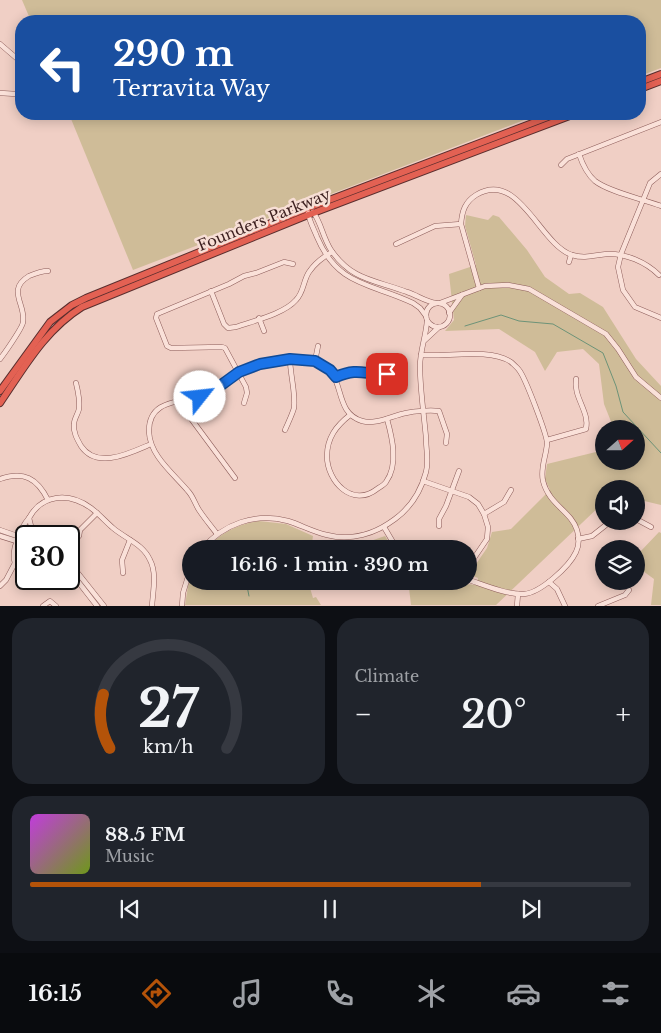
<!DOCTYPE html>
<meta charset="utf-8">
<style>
:root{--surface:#171b24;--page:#20242c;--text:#f1f3f6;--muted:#9ea1a6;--line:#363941;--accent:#b45309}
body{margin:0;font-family:"Libre Baskerville",serif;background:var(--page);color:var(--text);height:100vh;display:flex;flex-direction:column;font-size:19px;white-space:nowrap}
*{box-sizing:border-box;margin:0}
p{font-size:16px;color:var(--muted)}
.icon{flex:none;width:28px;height:28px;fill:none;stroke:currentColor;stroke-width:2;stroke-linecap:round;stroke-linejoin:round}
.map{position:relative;height:606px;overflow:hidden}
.details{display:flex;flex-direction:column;gap:12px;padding:12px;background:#0d0f14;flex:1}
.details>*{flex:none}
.banner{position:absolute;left:15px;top:15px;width:631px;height:105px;border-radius:20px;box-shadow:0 2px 12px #0003;background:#1a4fa0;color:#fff;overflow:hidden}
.needle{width:32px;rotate:69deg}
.controls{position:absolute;left:595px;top:420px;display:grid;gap:10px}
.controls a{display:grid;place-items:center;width:50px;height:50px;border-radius:50%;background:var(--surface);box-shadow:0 2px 12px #0003;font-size:25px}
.speed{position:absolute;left:15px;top:525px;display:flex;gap:10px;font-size:25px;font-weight:700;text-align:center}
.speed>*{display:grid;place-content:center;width:65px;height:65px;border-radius:50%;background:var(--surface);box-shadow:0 2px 12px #0003;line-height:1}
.speed .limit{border:2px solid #111;border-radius:8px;background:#fff;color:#111}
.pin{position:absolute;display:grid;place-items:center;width:42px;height:42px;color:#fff;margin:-21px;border-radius:10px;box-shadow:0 2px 8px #0006}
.me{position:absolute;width:55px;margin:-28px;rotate:61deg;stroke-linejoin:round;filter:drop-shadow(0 0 4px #0008)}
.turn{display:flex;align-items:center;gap:18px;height:105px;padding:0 15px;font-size:22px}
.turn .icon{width:65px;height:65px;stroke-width:2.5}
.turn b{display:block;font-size:35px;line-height:42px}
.big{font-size:38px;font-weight:600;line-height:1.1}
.details .card{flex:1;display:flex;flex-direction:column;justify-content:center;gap:8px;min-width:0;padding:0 18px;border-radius:20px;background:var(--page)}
.details .dial{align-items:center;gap:0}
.dial svg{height:130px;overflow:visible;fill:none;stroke:var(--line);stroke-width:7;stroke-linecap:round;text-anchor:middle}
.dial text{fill:var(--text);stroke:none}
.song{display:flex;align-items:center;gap:15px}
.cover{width:60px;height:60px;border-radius:8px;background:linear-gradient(135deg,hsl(290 70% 55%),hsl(80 70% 35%))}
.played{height:5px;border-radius:2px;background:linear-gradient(90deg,var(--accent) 75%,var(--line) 75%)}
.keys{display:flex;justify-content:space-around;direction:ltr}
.heat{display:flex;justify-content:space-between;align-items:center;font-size:28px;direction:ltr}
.details .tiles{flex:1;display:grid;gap:12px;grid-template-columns:1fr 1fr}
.card:last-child{grid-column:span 2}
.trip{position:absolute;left:182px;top:540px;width:295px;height:50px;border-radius:25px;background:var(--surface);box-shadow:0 2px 12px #0003;font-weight:600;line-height:50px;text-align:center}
.dock{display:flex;height:80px;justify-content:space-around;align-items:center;background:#090b0e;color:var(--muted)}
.dock .icon{width:35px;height:35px}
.dock .on{color:var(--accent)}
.dock b{font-size:22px;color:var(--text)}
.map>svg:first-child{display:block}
.green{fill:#cfbc98}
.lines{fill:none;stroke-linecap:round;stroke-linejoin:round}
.stream{stroke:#6d9378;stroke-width:1}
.minor-casing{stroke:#8d5d5a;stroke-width:5.5}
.highway-casing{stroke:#5a2e2e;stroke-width:8}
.minor{stroke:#fae1d9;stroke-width:4.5}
.highway{stroke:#e36153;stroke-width:6}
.route-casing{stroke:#114b97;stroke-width:12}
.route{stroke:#1a73e8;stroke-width:9}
.labels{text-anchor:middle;stroke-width:5;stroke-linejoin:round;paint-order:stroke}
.street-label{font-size:15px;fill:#3c1f1f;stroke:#f7ded5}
</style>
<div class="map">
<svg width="661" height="606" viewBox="0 0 661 606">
<rect width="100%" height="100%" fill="#f0cfc5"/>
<g class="green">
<path d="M22,0H661V68L640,76V21H31Z"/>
<path d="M69,114H540L133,270Z"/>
<path d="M466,215L488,220L493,215L499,217L527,250L545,277L569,294L580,293L603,307L636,359L661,386V505L636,499V489H604V502L496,605H411L409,588L402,581H423L432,584L442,586L467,584L476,585L478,578L473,576L474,567L487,548L492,532L511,529L550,490L545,479L547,464L604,450V461H636V429H614L604,404L599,364L583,349L557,352L545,371L535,352L499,329L445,331L454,320L449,274L476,265L465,226Z"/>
<path d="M259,521L286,524L313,536L311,549H206C220,533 238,524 259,521Z"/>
<path d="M659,532L661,533V605H651L654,579L636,566V549H619L630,543L640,552Z"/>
<path d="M385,536L393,549H327L328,540L359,545Z"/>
<path d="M191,575V581H308L313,598L316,597L321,605H185L188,586Z"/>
</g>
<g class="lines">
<g class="stream">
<path d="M465,326L501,315L519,321L553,324L603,353L616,386L623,412L661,453"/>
<path d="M246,581L249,596"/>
</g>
<g class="minor-casing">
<g id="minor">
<path d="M0,44L21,62"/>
<path d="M0,93L16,94L21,91"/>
<path d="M579,154C582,163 587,174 595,181C609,192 643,199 661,206"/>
<path d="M561,165L567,159L661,122"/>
<path d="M661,174L650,183L621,254L618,267L623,290L635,307L661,318"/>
<path d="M308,212C309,221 314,229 317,237C338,287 372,283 413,303L420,308L426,316"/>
<path d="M313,212C321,222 323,238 331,250C352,281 376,280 407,292C417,295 426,302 436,303"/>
<path d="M396,244L435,226L461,224"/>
<path d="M569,262L571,255"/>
<path d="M479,288L461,224C462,211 465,202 476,195C519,169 539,244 572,255C585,259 595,255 607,254C625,253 646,262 659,275"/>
<path d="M211,291L224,324L228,328L236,327C253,321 284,314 296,300C304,292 303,281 309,272C315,263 323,257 332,252"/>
<path d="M440,303L485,286L508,285L529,289L606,334L618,349L636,377L661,398"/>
<circle cx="438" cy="315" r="12"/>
<path d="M449,313L462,295"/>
<path d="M259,318L264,331"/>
<path d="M425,340L439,327"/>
<path d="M421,355C447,357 490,348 511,362C513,364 517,367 519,370C525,377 548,437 547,444C546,457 540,468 543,481C549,505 571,511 577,530C579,537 579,546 576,552C569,567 540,593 524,594C508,595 484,585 469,580"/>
<path d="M0,359C4,354 23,327 23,322C26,304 6,290 29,276C36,273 41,271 48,271"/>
<path d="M315,361L318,346"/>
<path d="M336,377C359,367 364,375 387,374L394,367"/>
<path d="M76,383C78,391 80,401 79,409C78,414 74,419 74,424C73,432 77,439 81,446C97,470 130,453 151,444"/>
<path d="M184,400L189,416L235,478"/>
<path d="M244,403L247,393L246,387L225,348L222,347L171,348L167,346L156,318L157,314L229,284L244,276L256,273L284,262L293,264"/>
<path d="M350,415C336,426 327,438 327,456C327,482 353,508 377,489C380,487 384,485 386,482C399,464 392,437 387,419"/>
<path d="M285,430C288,423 292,415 294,408C296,394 290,374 290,359"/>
<path d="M547,440L586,429C590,412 573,397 576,379"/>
<path d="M0,479C24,471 37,478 48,500"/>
<path d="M423,481L469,497L478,504L484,514L488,527L487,539L472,561L469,576"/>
<path d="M484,514L504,502L511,490"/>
<path d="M29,518C42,494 69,492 91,508C99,514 106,522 113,528C126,539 143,544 150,560C157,573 153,591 152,606"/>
<path d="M636,519L651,527"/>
<path d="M439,526V519L446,506L459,471"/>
<path d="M384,527L397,549"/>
<path d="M0,530L26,539"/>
<path d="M217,534C211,526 205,519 199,510C195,504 193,496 188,491C174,474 150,456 149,432C148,395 189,404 212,392C222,387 230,378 239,372C254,364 273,359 290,359C295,360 300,361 305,361C309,361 313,360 316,361C348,371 331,412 362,421C376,425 391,416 406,413C415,411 430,410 439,411L447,434L446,443"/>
<path d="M0,536L26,544"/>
<path d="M79,536L80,530L97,513"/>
<path d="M578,539L592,536L611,521"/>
<path d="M202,549C223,524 256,512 288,521C301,525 313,532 327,535C351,541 375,534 395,519C410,508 421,491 426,472C429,461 426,450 426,438C424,414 420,390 420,366C420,351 426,336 427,321"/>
<path d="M69,562L104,606"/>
<path d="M15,563C10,552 21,527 29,518L31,526L28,536"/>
<path d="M69,570L97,606"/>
<path d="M123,573L122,560L130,540"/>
<path d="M438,581H447"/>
<path d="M549,582L557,589L565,606"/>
<path d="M0,586L6,580L15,563L19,560L26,540"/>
<path d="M43,606L50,601L56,606"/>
<path d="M182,606L183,593L191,567"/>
<path d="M517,606L518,594"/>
<path d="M598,606L625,595L629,590"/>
</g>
</g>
<g class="highway-casing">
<g id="highway">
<path d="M640,82L661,74"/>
<path d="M640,89L661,81"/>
<path d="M0,391L50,322L72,305L86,298L308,208L556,114"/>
<path d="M0,403C24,368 45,330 82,307L308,215L575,114"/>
</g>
</g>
<use href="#minor" class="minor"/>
<use href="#highway" class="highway"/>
</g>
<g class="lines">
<g class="route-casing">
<path id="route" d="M200,397L213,391L239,372L260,364L290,359L315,361L330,370L336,377C359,367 364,375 387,374"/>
</g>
<use href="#route" class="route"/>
</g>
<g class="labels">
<g class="street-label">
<text transform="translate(264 220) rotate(-22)" y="5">Founders Parkway</text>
</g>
</g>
</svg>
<div class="controls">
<a><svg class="needle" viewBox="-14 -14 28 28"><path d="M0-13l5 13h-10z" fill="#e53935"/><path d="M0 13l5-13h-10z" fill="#9ea1a6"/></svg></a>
<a><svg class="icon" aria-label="sound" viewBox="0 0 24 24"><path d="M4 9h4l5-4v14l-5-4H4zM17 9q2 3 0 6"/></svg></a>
<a><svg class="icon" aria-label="layers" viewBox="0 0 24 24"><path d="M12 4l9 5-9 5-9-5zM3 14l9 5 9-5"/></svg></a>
</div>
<div class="speed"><div class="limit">30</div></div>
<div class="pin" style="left:387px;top:374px;background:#d93025"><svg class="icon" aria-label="arrive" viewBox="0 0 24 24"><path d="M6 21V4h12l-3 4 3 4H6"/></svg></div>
<svg class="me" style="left:200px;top:397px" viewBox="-20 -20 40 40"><circle r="19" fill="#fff"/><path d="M0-13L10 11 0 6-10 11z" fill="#1a73e8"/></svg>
<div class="trip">16:16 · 1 min · 390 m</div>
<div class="banner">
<div class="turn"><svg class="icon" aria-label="left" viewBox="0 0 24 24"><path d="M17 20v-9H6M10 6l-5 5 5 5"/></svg><div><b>290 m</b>Terravita Way</div></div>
</div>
</div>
<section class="details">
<div class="tiles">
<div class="card dial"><svg viewBox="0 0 100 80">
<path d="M14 69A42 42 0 1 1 86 69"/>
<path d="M14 69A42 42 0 0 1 10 36" stroke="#b45309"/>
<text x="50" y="56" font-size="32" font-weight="700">27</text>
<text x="50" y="72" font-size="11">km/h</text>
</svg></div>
<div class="card"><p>Climate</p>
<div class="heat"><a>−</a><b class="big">20°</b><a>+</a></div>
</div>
<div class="card">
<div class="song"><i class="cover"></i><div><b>88.5 FM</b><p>Music</p></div></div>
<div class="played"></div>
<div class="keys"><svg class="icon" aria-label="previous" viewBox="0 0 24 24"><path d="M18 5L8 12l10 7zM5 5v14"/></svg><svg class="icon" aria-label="pause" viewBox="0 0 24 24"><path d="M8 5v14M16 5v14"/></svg><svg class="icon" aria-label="next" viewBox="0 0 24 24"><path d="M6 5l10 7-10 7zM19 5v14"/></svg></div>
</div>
</div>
</section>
<nav class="dock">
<b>16:15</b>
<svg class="icon on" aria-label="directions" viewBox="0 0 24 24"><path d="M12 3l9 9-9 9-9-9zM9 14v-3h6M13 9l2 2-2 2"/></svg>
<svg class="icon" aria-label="music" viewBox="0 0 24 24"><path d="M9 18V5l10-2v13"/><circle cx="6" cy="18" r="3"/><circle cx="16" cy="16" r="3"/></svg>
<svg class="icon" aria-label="phone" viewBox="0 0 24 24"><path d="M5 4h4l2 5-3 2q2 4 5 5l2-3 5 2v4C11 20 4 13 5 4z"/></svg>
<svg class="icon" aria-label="climate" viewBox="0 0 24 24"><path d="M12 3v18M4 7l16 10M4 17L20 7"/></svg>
<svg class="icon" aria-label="car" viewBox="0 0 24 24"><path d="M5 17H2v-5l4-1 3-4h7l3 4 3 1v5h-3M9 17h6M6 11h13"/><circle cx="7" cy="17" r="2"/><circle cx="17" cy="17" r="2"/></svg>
<svg class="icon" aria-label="filters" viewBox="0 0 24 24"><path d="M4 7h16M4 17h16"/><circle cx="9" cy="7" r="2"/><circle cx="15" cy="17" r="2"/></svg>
</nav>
